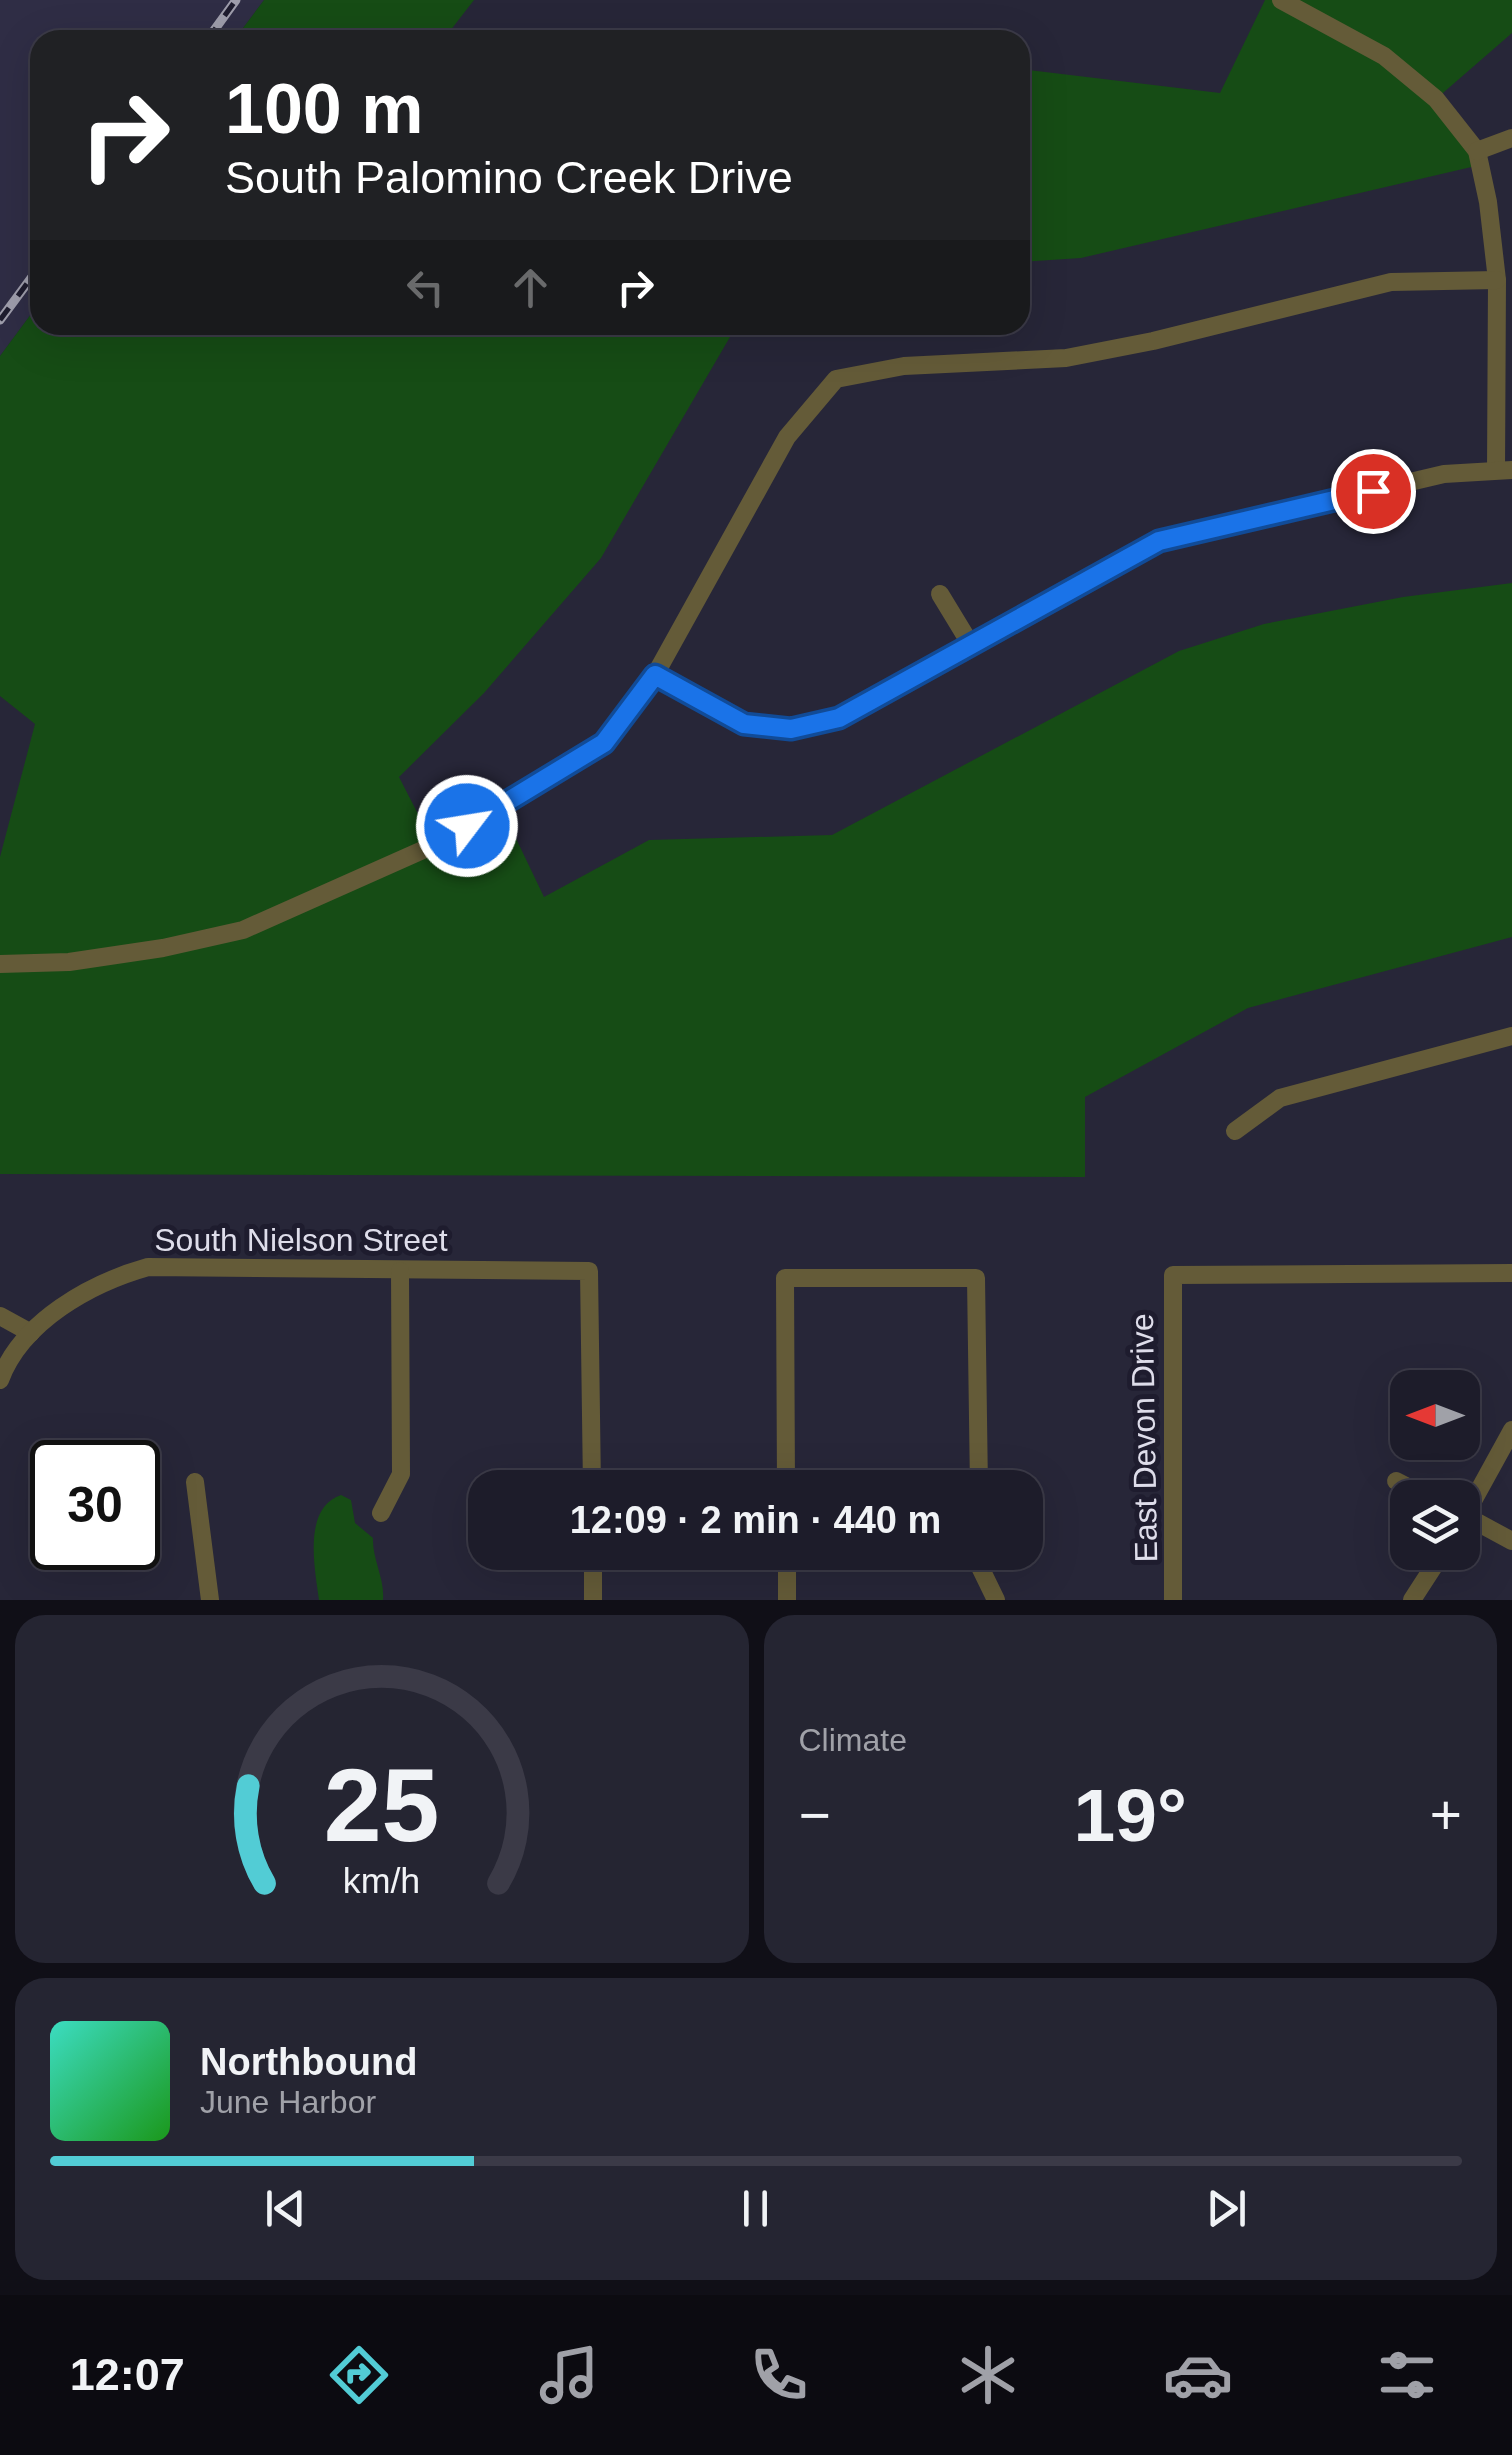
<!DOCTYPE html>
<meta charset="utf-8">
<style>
:root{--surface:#1d1c2a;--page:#252532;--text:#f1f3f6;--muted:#a0a1a8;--line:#3b3a47;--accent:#52ccd5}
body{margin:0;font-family:Helvetica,sans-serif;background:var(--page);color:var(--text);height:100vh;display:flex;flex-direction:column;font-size:38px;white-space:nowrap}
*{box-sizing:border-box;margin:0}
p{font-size:32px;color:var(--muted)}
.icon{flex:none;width:55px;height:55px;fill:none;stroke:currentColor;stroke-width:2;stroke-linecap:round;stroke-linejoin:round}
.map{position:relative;height:1600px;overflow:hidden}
.sheet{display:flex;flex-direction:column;gap:15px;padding:15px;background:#100f17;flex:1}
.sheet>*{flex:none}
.guide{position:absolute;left:30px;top:30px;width:1000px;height:305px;border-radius:30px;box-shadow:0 10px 40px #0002,0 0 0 2px var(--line);background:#202124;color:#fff;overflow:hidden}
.needle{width:65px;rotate:270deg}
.buttons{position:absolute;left:1390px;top:1370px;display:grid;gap:20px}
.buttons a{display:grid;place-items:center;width:90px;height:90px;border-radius:20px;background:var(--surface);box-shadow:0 10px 40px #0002,0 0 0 2px var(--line);font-size:50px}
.speed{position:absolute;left:30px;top:1440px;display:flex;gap:20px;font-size:50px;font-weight:700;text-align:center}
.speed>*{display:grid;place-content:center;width:130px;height:130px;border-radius:50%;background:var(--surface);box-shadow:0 10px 40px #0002,0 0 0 2px var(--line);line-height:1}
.speed .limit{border:5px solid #111;border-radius:15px;background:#fff;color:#111}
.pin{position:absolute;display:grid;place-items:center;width:85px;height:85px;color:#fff;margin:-42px;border:5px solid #fff;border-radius:50%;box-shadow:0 2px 10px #0007}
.me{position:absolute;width:110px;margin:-55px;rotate:59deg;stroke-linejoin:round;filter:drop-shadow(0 0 8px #0008)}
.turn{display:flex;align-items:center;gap:35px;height:210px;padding:0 30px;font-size:45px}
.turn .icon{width:130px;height:130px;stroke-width:2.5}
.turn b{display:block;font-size:70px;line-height:85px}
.lanes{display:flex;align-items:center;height:95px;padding:0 30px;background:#0003;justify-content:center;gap:50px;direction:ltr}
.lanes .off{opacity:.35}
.big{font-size:75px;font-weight:800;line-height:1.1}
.sheet .card{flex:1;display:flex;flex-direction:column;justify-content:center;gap:15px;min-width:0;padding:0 35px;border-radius:30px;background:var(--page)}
.sheet .dial{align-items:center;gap:0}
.dial svg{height:260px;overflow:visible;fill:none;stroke:var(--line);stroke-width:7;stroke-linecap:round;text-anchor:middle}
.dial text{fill:var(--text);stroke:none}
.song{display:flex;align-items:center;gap:30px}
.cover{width:120px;height:120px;border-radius:15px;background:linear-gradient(135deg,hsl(170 70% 55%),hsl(120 70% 35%))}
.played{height:10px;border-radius:5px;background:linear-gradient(90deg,var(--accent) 30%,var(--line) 30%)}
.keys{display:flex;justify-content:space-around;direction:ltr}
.heat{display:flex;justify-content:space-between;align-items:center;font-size:55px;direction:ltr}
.sheet .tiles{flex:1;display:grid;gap:15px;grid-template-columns:1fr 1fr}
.card:last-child{grid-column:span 2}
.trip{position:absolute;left:468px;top:1470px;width:575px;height:100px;border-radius:30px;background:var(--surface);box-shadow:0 10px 40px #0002,0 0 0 2px var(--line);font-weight:800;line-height:100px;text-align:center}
.menu{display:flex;height:160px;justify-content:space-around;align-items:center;background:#0c0b11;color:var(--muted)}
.menu .icon{width:70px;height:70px}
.menu .on{color:var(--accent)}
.menu b{font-size:45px;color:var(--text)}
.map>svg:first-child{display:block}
.built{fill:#2f2d45}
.green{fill:#164c15}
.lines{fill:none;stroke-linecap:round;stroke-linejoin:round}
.street{stroke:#645b38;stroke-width:18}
.rail-casing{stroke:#9e9dab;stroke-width:9}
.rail{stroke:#1e1c2e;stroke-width:5;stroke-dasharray:15;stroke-linecap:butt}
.route-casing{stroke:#114b97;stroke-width:25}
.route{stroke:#1a73e8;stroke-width:18}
.labels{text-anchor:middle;stroke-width:10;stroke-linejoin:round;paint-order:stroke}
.street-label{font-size:32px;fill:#deddea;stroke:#1e1c2e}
</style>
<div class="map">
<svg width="1512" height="1600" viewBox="0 0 1512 1600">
<rect width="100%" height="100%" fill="#272638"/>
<path class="built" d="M0,0H264L234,40H40V302L0,356Z"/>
<g class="green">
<path d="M264,0H474L443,40H234Z"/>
<path d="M1265,0H1512V33L1436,99L1480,165L1081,258L1020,262V69L1220,93Z"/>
<path d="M40,302V325H737L601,558L484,693L399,777L434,845L500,805L544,897L649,840L832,835L1179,651L1264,624L1403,597L1512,583V937L1248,1008L1085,1097V1177L0,1174V857L35,724L0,696V356Z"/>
<path d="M341,1495L351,1500L355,1523L373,1538C372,1559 385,1579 383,1600H319C315,1569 302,1508 341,1495Z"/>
</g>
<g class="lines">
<g class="street">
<path d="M1281,0L1384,56L1436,99L1477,151L1488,202L1497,280L1496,470"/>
<path d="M1477,151L1512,138"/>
<path d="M940,594L971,645"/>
<path d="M655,675L744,723L791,729L839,718L1159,541L1444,474L1512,470"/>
<path d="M0,964L69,962L163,948L243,930L434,845L603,743L655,675L787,437L836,379L904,366L1066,358L1153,341L1391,282L1497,280"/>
<path d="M1235,1131L1280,1098L1512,1036"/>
<path d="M0,1316L31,1333"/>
<path d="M0,1380C22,1321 91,1283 148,1267L589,1271L592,1488"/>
<path d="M1396,1481L1429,1498"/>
<path d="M195,1482L210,1600"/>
<path d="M786,1488L785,1278H976L979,1488"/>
<path d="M381,1513L401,1474L400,1271"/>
<path d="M1462,1514L1512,1541"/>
<path d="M1462,1521L1512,1430"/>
<path d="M593,1552V1600"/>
<path d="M787,1552V1600"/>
<path d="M980,1552V1567L996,1600"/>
<path d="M1173,1600V1275L1512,1273"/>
<path d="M1412,1600L1443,1552"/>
</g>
<g class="rail-casing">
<g id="rail">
<path d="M207,40L236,0"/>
<path d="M0,320L40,266"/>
</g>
</g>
<use href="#rail" class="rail"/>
</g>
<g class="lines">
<g class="route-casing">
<path id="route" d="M467,826L604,743L655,675L744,724L791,729L839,718L1159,541L1373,491"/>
</g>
<use href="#route" class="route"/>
</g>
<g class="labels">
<g class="street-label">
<text x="301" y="1251">South Nielson Street</text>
<text transform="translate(1144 1438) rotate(-91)" y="11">East Devon Drive</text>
</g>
</g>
</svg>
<div class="buttons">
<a><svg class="needle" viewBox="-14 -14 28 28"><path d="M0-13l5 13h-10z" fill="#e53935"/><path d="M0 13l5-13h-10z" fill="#a0a1a8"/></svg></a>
<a><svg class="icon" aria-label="layers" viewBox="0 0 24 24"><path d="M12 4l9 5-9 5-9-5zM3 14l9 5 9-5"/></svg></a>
</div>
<div class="speed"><div class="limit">30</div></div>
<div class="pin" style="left:1373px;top:491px;background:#d93025"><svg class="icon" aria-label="arrive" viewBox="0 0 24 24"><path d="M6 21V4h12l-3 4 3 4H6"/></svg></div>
<svg class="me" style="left:467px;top:826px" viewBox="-20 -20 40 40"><circle r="17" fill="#1a73e8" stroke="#fff" stroke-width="3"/><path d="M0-11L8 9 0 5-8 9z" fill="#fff"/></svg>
<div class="trip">12:09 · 2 min · 440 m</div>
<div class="guide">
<div class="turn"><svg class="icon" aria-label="right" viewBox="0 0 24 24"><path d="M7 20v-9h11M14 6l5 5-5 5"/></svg><div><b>100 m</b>South Palomino Creek Drive</div></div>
<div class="lanes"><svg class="icon off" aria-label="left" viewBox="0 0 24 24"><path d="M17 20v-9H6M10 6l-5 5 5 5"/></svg><svg class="icon off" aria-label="ahead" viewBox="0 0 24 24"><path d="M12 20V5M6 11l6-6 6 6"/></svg><svg class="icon" aria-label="right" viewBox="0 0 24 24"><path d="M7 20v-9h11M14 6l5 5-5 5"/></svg></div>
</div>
</div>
<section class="sheet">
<div class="tiles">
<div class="card dial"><svg viewBox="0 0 100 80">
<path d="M14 69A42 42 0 1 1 86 69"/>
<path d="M14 69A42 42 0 0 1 9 39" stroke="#52ccd5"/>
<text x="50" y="56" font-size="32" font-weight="700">25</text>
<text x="50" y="72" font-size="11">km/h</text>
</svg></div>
<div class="card"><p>Climate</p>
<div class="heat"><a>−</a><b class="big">19°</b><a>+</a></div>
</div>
<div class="card">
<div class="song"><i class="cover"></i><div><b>Northbound</b><p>June Harbor</p></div></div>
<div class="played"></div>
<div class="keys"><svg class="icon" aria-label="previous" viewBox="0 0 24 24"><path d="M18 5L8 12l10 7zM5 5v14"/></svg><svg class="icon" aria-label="pause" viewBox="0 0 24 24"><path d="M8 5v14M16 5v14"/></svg><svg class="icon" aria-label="next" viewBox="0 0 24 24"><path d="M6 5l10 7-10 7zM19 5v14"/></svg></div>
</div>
</div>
</section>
<nav class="menu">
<b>12:07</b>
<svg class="icon on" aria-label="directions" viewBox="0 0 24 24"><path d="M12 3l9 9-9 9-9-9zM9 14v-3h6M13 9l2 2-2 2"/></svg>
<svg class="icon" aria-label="music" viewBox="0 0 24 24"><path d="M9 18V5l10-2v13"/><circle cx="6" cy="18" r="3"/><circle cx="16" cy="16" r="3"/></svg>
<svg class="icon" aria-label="phone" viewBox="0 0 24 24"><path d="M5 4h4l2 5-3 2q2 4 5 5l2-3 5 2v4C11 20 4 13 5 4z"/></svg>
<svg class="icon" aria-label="climate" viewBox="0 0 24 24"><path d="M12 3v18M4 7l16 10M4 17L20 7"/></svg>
<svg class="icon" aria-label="car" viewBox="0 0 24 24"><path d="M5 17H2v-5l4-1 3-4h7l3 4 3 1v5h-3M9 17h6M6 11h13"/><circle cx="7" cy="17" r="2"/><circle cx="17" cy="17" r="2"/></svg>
<svg class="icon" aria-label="filters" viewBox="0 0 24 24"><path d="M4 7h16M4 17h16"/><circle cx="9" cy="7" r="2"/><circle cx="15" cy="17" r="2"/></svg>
</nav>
